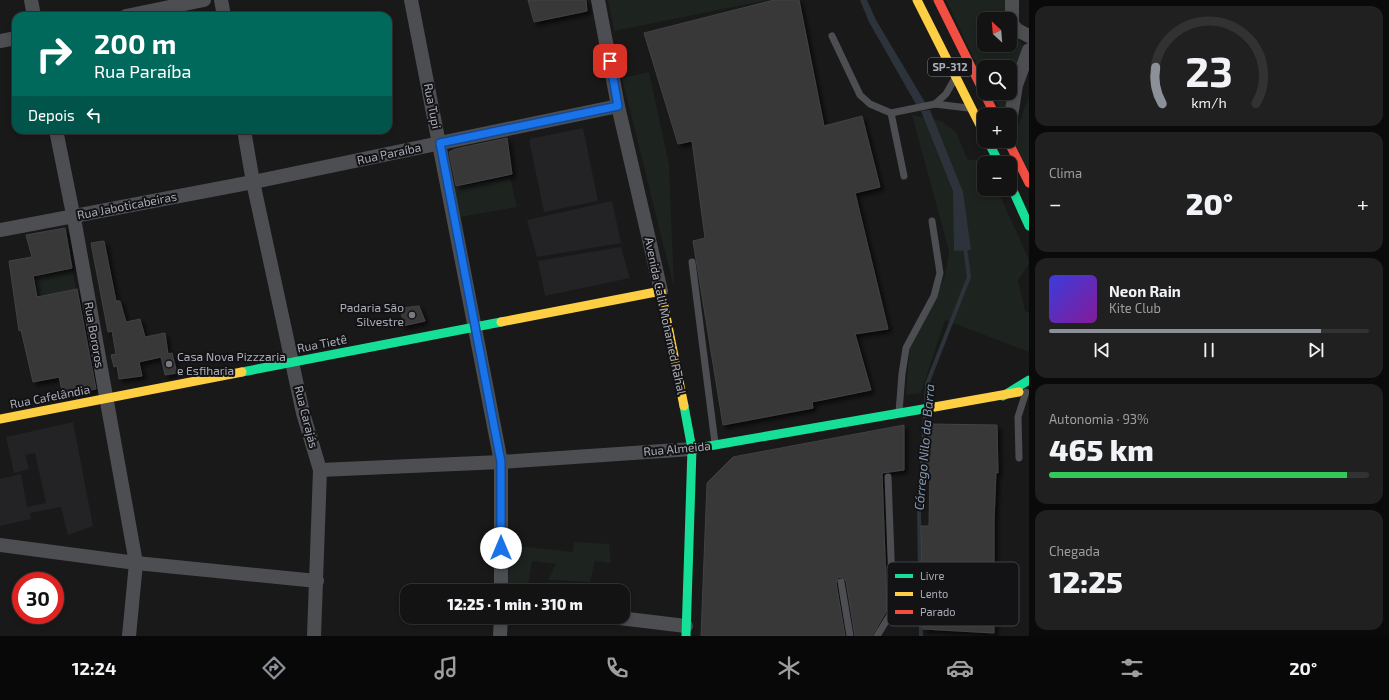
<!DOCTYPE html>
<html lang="pt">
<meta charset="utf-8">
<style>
:root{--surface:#131313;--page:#202021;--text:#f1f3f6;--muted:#9d9ea0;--line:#323233;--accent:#8c9099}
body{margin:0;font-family:"Exo 2",sans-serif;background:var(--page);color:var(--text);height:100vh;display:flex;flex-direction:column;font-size:15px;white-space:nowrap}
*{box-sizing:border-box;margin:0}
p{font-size:13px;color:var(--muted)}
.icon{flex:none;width:22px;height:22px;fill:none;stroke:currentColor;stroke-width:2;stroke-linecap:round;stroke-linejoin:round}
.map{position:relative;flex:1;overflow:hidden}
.panel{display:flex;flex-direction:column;gap:6px;padding:6px;background:#0a0a0a;width:360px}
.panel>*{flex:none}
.guide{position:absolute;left:12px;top:12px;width:380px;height:122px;border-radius:12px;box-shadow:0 2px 6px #0003,0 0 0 1px var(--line);background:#00695c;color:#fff;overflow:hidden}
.needle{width:26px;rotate:334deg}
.controls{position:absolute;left:977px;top:12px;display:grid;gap:8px}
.controls a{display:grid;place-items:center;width:40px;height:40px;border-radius:8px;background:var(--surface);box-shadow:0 2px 6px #0003,0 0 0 1px var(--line);font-size:20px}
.speed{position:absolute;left:12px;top:572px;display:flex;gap:8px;font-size:20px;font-weight:700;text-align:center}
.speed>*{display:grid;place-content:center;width:52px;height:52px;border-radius:50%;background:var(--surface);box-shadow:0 2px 6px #0003,0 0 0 1px var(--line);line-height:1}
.speed .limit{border:6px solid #d22;background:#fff;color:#111}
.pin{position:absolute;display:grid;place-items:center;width:34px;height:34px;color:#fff;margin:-17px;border-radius:8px;box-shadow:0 2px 6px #0006}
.me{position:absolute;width:44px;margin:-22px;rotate:0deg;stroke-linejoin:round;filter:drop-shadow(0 0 3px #0008)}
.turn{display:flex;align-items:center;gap:14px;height:84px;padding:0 16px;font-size:18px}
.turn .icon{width:52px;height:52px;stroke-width:2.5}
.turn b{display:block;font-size:28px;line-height:34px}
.then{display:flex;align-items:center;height:38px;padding:0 16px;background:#0003;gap:8px;font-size:15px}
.big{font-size:30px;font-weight:800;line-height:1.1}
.panel .card{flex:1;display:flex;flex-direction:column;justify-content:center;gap:6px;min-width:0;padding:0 14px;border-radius:12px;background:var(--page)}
.panel .dial{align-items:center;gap:0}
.dial svg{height:104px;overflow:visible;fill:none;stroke:var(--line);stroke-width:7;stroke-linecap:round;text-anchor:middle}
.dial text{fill:var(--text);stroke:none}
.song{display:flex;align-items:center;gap:12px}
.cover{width:48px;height:48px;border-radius:6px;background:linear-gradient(135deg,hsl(240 70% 55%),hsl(290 70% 35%))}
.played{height:4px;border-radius:2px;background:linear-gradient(90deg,var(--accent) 85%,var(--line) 85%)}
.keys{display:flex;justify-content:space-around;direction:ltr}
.heat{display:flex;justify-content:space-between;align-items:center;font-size:22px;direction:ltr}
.charge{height:6px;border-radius:3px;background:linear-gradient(90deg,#34c759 93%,var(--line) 0)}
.trip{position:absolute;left:400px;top:584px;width:230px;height:40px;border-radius:12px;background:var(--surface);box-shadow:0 2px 6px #0003,0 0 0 1px var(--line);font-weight:800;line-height:40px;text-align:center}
.menu{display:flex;height:64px;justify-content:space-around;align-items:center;background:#080808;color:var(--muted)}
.menu .icon{width:28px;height:28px}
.menu .current{color:var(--accent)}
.menu b{font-size:18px;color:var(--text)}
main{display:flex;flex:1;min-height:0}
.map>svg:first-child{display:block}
.built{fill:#232326}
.green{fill:#1d231f}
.water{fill:#2d333a}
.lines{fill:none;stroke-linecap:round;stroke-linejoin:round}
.stream{stroke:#2d333a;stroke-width:4}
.building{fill:#373739;stroke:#424245;filter:url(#shadow)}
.lane{stroke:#4d4e52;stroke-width:7}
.street{stroke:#4d4e52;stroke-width:14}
.fast{stroke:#16e098;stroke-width:9}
.slow{stroke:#ffcf43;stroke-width:9}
.jam{stroke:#f24e42;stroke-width:9}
.route-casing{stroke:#114b97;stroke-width:10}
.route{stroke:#1a73e8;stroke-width:7}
.poi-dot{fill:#787a81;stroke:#131315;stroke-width:1.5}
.labels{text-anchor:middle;stroke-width:4;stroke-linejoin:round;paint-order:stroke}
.shield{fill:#131315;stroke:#7d8088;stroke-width:1}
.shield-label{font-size:11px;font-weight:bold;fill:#abaeb9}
.street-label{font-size:12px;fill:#abaeb9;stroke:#131315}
.poi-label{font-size:12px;fill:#abaeb9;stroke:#131315;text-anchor:end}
.water-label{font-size:13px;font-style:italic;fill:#8599b1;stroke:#131315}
.key{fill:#131315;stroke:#414246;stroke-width:1}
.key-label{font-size:11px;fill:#abaeb9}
</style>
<main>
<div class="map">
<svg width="1029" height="636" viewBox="0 0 1029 636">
<defs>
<filter id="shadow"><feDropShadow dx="3.5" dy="3.5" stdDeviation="2" flood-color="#0009"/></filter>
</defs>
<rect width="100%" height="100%" fill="#191919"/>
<g class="built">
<path d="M583,128L598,201L544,212L529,139Z"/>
<path d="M612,201L621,243L537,257L527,220Z"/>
<path d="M621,247L630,278L545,296L538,261Z"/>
<path d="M73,422L93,526L68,535L61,507L30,513L31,519L0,526V479L21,474L27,507L46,503L35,453L25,455L29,469L14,473L6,437Z"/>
</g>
<g class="green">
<path d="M608,0H768L614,31Z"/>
<path d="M946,0H1007L1006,19H984V45H1010V30L1024,46L1010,81V67H984V80Z"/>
<path d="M649,72L669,165L674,288L622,78Z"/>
<path d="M990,93H1008L1005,115Z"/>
<path d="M1029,96V172L1013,140Z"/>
<path d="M912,115L941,121L956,132L968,160H983L984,189H997L1029,260V264L1018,280L1025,311L1029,312V352L945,320L921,393L906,395L909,351L945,276L949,251Z"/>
<path d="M510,178L517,207L460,217L454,187Z"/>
<path d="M72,269L76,289L38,296L35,283L30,284L29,277Z"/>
<path d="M574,542L609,544L611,563L595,561L590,582L548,580L556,564L532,561L527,591H508L509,545L573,552Z"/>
</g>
<g class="water">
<path d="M860,0H867L876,20L926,104L917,106L869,22Z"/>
<path d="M930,110L963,192L971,250L954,251L953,191L921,111Z"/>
</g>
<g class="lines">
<g class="stream">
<path d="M926,402L927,384L969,277L965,247"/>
<path d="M921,636L919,510L925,415"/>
</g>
</g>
<g class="building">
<path d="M528,0H586L587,11L534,22Z"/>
<path d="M774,0H799L824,126L862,116L880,187L855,193L888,329L855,334L871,390L812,402L813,408L723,425L693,241L705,238L692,141L678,144L644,33Z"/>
<path d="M507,138L512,174L456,186L449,152L455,149Z"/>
<path d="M65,228L72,268L33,276L37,297L77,289L96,389L63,395L59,377L33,382L21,330L19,331L9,261L32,257L26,235Z"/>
<path d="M104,241L116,301H120L126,322L140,319L145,337L165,333L168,354L172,353L177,373L165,375L161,357L139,362L142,376L119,379L117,366L114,367L111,355L116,354L112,331L108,332L91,243Z"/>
<path d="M419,306L425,321L403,326L401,308Z"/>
<path d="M929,424L997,425L998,473L996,472L994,521V633L923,629L921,526H929L930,471H925Z"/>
<path d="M904,425V470L882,473L887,610L872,636H855L846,581L841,577L838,578L836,583L845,636H701L707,483L733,457Z"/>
</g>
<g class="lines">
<g class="lane">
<path d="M832,36L860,95L870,104L891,113L904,176"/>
<path d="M935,104L946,94L954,80"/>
<path d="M891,113L935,104L968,108"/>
<path d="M692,262L715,443"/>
<path d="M899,412L902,374L906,348L934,296L940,273L932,221"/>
<path d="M1019,458L1018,417L1026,392"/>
<path d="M841,582L850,636"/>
<path d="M877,636L893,610L888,477"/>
</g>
<g class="street">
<path d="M31,0L34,16"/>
<path d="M221,0L224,16"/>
<path d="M411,0L501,462V591"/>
<path d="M598,0L618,106L661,291"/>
<path d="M1012,0V24L1017,30L1029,36"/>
<path d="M126,16L204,0"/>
<path d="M0,41L16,38"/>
<path d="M1010,123L1016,85L1029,50"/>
<path d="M56,130L75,224L136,563L129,636"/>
<path d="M244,130L253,182L303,413L320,470L314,636"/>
<path d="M0,230L253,182L618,106"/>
<path d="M320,470L501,462L692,449"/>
<path d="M0,545L136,563L317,581"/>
<path d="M611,617L686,626"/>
<path d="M500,636L501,617"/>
</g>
<g class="fast">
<path d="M988,141L999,163"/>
<path d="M1010,184L1029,226"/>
<path d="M242,372L501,322"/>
<path d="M1003,396L1029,380"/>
<path d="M684,406L692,449L686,636"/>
<path d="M692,449L929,408"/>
</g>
<g class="slow">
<path d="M917,0L984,133"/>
<path d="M501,322L661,291L684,406"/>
<path d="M929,408L1019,392"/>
<path d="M0,419L242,372"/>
</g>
<g class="jam">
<path d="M938,0L995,115"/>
<path d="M1008,141L1029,183"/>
</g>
</g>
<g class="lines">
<g class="route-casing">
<path id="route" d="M501,548V462L440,143L618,106L610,61"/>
</g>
<use href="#route" class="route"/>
</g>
<g class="poi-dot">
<circle cx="412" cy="315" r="4"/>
<circle cx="169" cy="364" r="4"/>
</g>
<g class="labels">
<rect class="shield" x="928" y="58" width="44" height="18" rx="3"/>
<g class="shield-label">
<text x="950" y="71">SP-312</text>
</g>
<g class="street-label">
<text transform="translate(432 106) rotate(79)" y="4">Rua Tupi</text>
<text transform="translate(389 154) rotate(-12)" y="4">Rua Paraíba</text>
<text transform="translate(127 206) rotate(-11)" y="4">Rua Jaboticabeiras</text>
<text transform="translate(665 316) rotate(78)" y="4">Avenida Calil Mohamed Rahal</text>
<text transform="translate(94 335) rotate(80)" y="4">Rua Bororos</text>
<text transform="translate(322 344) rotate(-11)" y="4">Rua Tietê</text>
<text transform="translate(50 397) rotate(-11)" y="4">Rua Cafelândia</text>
<text transform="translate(306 417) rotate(76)" y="4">Rua Carajás</text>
<text transform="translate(677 449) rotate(-5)" y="4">Rua Almeida</text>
</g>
<g class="poi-label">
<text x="404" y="312">Padaria São<tspan x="404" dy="14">Silvestre</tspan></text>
<text x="177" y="361" text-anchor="start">Casa Nova Pizzzaria<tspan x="177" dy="14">e Esfiharia</tspan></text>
</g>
<g class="water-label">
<text transform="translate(924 447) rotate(-85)" y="5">Córrego Nilo da Barra</text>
</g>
</g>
<rect x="887" y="562" width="132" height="64" rx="6" class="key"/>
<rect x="895" y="574" width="18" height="4" fill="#16e098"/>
<rect x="895" y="592" width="18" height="4" fill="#ffcf43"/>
<rect x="895" y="610" width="18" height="4" fill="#f24e42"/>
<g class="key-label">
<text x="920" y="580">Livre</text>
<text x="920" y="598">Lento</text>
<text x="920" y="616">Parado</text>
</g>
</svg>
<div class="controls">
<a><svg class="needle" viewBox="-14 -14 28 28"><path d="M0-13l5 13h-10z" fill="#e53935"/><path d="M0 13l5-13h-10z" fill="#9d9ea0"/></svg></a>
<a><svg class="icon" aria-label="search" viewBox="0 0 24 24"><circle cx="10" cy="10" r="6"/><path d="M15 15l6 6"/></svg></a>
<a>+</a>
<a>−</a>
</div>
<div class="speed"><div class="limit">30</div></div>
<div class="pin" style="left:610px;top:61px;background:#d93025"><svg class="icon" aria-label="arrive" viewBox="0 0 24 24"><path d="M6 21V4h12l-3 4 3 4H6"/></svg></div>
<svg class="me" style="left:501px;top:548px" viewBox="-20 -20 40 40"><circle r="19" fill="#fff"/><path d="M0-13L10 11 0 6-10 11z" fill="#1a73e8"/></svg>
<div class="trip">12:25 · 1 min · 310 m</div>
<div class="guide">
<div class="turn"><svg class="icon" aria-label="right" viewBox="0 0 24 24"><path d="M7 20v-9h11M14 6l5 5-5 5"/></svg><div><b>200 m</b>Rua Paraíba</div></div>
<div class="then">Depois<svg class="icon" aria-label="left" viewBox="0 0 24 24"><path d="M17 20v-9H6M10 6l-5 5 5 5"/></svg></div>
</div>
</div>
<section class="panel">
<div class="card dial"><svg viewBox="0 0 100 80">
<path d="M14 69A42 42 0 1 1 86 69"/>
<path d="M14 69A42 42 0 0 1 9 41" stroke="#8c9099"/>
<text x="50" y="56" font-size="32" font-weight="700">23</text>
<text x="50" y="72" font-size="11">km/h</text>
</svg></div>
<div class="card"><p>Clima</p>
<div class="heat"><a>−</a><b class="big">20°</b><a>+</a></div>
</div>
<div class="card">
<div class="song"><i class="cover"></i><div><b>Neon Rain</b><p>Kite Club</p></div></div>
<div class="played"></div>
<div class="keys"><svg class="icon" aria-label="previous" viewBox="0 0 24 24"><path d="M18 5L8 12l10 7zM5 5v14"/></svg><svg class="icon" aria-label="pause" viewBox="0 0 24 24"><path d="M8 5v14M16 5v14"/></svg><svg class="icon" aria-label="next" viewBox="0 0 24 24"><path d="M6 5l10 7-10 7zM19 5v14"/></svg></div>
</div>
<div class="card"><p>Autonomia · 93%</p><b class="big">465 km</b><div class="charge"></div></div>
<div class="card"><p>Chegada</p><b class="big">12:25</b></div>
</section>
</main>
<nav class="menu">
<b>12:24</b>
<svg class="icon current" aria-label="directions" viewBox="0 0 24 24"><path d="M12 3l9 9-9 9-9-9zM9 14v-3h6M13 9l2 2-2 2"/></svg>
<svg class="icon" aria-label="music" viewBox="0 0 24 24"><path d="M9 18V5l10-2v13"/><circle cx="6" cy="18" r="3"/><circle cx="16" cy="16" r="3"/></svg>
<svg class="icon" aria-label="phone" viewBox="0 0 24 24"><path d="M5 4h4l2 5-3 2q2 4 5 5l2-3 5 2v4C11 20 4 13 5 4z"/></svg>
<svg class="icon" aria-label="climate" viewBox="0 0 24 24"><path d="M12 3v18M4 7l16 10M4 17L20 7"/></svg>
<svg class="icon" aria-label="car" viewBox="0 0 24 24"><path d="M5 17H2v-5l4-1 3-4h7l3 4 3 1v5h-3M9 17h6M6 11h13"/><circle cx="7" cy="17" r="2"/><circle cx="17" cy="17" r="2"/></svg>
<svg class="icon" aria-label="filters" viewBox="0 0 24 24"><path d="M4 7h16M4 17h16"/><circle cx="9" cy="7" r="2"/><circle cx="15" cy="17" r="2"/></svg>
<b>20°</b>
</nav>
